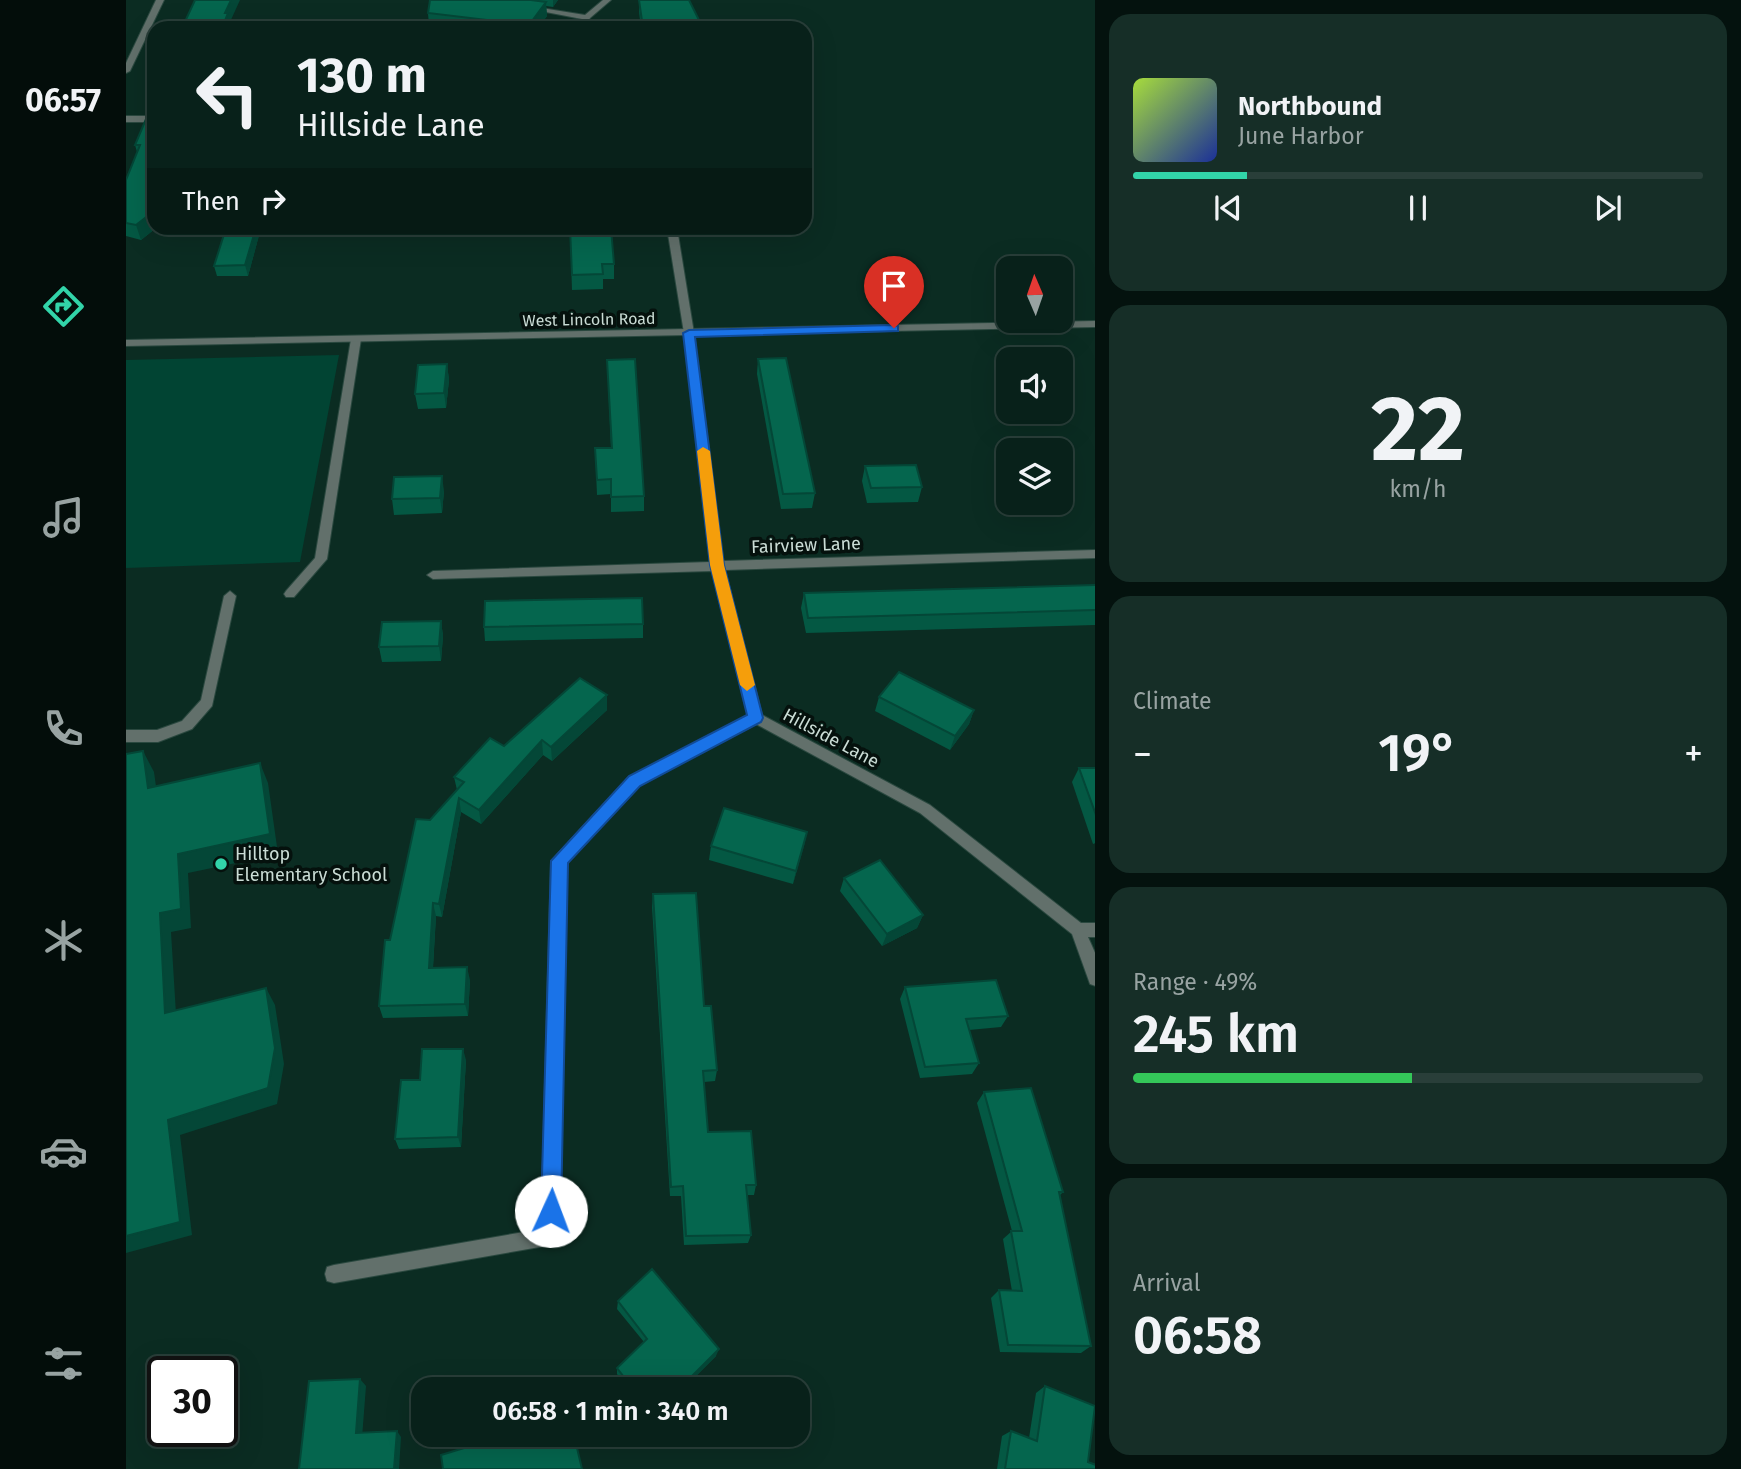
<!DOCTYPE html>
<meta charset="utf-8">
<style>
:root{--surface:#08211a;--page:#162e27;--text:#f1f3f6;--muted:#98a3a2;--line:#293e39;--accent:#32d4a9}
body{margin:0;font-family:"Fira Sans",sans-serif;background:var(--page);color:var(--text);height:100vh;display:flex;flex-direction:column;font-size:26px;white-space:nowrap}
*{box-sizing:border-box;margin:0}
p{font-size:23px;color:var(--muted)}
.icon{flex:none;width:38px;height:38px;fill:none;stroke:currentColor;stroke-width:2;stroke-linecap:round;stroke-linejoin:round}
.map{position:relative;flex:1;overflow:hidden}
.side{display:flex;flex-direction:column;gap:14px;padding:14px;background:#04120e;width:646px}
.side>*{flex:none}
.top-card{position:absolute;left:21px;top:21px;width:665px;height:214px;border-radius:21px;box-shadow:0 7px 28px #0002,0 0 0 2px var(--line);background:#08211a;color:var(--text);overflow:hidden}
.needle{width:46px;rotate:358deg}
.controls{position:absolute;left:870px;top:256px;display:grid;gap:14px}
.controls a{display:grid;place-items:center;width:77px;height:77px;border-radius:14px;background:var(--surface);box-shadow:0 7px 28px #0002,0 0 0 2px var(--line);font-size:35px}
.speed{position:absolute;left:21px;top:1356px;display:flex;gap:14px;font-size:35px;font-weight:700;text-align:center}
.speed>*{display:grid;place-content:center;width:91px;height:91px;border-radius:50%;background:var(--surface);box-shadow:0 7px 28px #0002,0 0 0 2px var(--line);line-height:1}
.speed .limit{border:4px solid #111;border-radius:10px;background:#fff;color:#111}
.pin{position:absolute;display:grid;place-items:center;width:60px;height:60px;color:#fff;margin:-72px -30px;border-radius:50% 50% 50% 0;rotate:-45deg;box-shadow:0 0 7px #0007}
.pin .icon{rotate:45deg}
.me{position:absolute;width:77px;margin:-38px;rotate:2deg;stroke-linejoin:round;filter:drop-shadow(0 0 5px #0008)}
.turn{display:flex;align-items:center;gap:24px;height:147px;padding:0 35px;font-size:32px}
.turn .icon{width:91px;height:91px;stroke-width:2.5}
.turn b{display:block;font-size:49px;line-height:60px}
.then{display:flex;align-items:center;height:66px;padding:0 35px;background:#0003;gap:14px;font-size:26px}
.big{font-size:52px;font-weight:600;line-height:1.1}
.side .tile{flex:1;display:flex;flex-direction:column;justify-content:center;gap:10px;min-width:0;padding:0 24px;border-radius:21px;background:var(--page)}
.side .dial{align-items:center;gap:0}
.dial b{font-size:91px;line-height:1}
.song{display:flex;align-items:center;gap:21px}
.cover{width:84px;height:84px;border-radius:10px;background:linear-gradient(135deg,hsl(80 70% 55%),hsl(230 70% 35%))}
.played{height:7px;border-radius:4px;background:linear-gradient(90deg,var(--accent) 20%,var(--line) 20%)}
.keys{display:flex;justify-content:space-around;direction:ltr}
.heat{display:flex;justify-content:space-between;align-items:center;font-size:38px;direction:ltr}
.charge{height:10px;border-radius:5px;background:linear-gradient(90deg,#34c759 49%,var(--line) 0)}
.trip{position:absolute;left:285px;top:1377px;width:399px;height:70px;border-radius:21px;background:var(--surface);box-shadow:0 7px 28px #0002,0 0 0 2px var(--line);font-weight:600;line-height:70px;text-align:center}
main{display:flex;flex:1;min-height:0}
.menu{display:flex;flex-direction:column;width:126px;justify-content:space-around;align-items:center;background:#030d0a;color:var(--muted)}
.menu .icon{width:49px;height:49px}
.menu .active{color:var(--accent)}
.menu b{font-size:32px;color:var(--text)}
.map>svg:first-child{display:block}
.green{fill:#014433}
.lines{fill:none;stroke-linecap:round;stroke-linejoin:round}
.service-casing{stroke:#2a483f;stroke-width:2}
.minor-casing{stroke:#2a483f;stroke-width:2}
.tertiary-casing{stroke:#2a483f;stroke-width:2}
.service{fill:#62706b;fill-rule:evenodd}
.minor{fill:#62706b;fill-rule:evenodd}
.tertiary{fill:#62706b;fill-rule:evenodd}
.wall{fill:#045843}
.shaded-wall{fill:#044737}
.building{fill:#05664e;stroke:#044737;stroke-width:2}
.route{fill:#1a73e8;stroke:#114b97;stroke-width:2}
.slow{fill:#f59e0b}
.poi-dot{fill:#32d4a9;stroke:#05110d;stroke-width:2.5}
.labels{text-anchor:middle;stroke-width:7;stroke-linejoin:round;paint-order:stroke}
.far-street-label{font-size:16px;fill:#cadcd5;stroke:#05110d}
.street-label{font-size:18px;fill:#cadcd5;stroke:#05110d}
.poi-label{font-size:18px;fill:#cadcd5;stroke:#05110d;text-anchor:start}
</style>
<main>
<nav class="menu">
<b>06:57</b>
<svg class="icon active" aria-label="directions" viewBox="0 0 24 24"><path d="M12 3l9 9-9 9-9-9zM9 14v-3h6M13 9l2 2-2 2"/></svg>
<svg class="icon" aria-label="music" viewBox="0 0 24 24"><path d="M9 18V5l10-2v13"/><circle cx="6" cy="18" r="3"/><circle cx="16" cy="16" r="3"/></svg>
<svg class="icon" aria-label="phone" viewBox="0 0 24 24"><path d="M5 4h4l2 5-3 2q2 4 5 5l2-3 5 2v4C11 20 4 13 5 4z"/></svg>
<svg class="icon" aria-label="climate" viewBox="0 0 24 24"><path d="M12 3v18M4 7l16 10M4 17L20 7"/></svg>
<svg class="icon" aria-label="car" viewBox="0 0 24 24"><path d="M5 17H2v-5l4-1 3-4h7l3 4 3 1v5h-3M9 17h6M6 11h13"/><circle cx="7" cy="17" r="2"/><circle cx="17" cy="17" r="2"/></svg>
<svg class="icon" aria-label="filters" viewBox="0 0 24 24"><path d="M4 7h16M4 17h16"/><circle cx="9" cy="7" r="2"/><circle cx="15" cy="17" r="2"/></svg>
</nav>
<div class="map">
<svg width="970" height="1469" viewBox="0 0 970 1469">
<rect width="100%" height="100%" fill="#0b2c22"/>
<path class="green" d="M213,355L174,562L0,568V360Z"/>
<g class="lines">
<g class="service-casing">
<g id="service">
<path d="M230,336L235,339L201,559L168,597H160L158,594L160,591L189,558L225,339Z"/>
<path d="M104,591L110,596L86,706L66,729L32,742H0V730H31L56,721L75,700L98,596Z"/>
</g>
</g>
<g class="minor-casing">
<g id="minor">
<path d="M30,0H38L4,71L0,73V63Z"/>
<path d="M477,0H485L464,18L459,28H451L456,19L399,8L403,6L459,15Z"/>
<rect x="0" y="116" width="28" height="6"/>
<path d="M541,228H551L568,333L597,561L970,550V558L599,570L636,715L804,805L955,923H970V937H962L970,955V986L964,984L946,934L794,813L630,724L513,785L441,863L433,1237L431,1244L208,1283L201,1281L199,1274L201,1267L208,1265L415,1229L425,861L503,777L622,716L586,571L307,579L301,575L307,571L584,562L558,333Z"/>
</g>
</g>
<g class="tertiary-casing">
<path id="tertiary" d="M970,321V327L0,346V340Z"/>
</g>
<use href="#service" class="service"/>
<use href="#minor" class="minor"/>
<use href="#tertiary" class="tertiary"/>
</g>
<g class="wall">
<path d="M304,0H432L427,7L420,6L421,16L412,28H317L303,26L302,13Z"/>
<path d="M513,0L577,28H515L513,12Z"/>
<path d="M25,119L28,228H30L15,240L0,236V180L11,152L9,145Z"/>
<path d="M135,228L122,276H91L88,266Z"/>
<path d="M444,228L488,264V279H477V289L446,290Z"/>
<path d="M632,359L689,493L686,508L655,509L631,374Z"/>
<path d="M481,360L518,496V511L485,512V494L471,495L469,448H485Z"/>
<path d="M321,364L323,380L320,408L292,409L289,394Z"/>
<path d="M739,466L796,487L792,502L741,503L736,481Z"/>
<path d="M318,491L316,513L268,515L266,499Z"/>
<path d="M970,585V625L680,633L675,608L678,593Z"/>
<path d="M315,621L317,636L315,661L256,662L253,647Z"/>
<path d="M517,624V638L359,641L358,627Z"/>
<path d="M481,695V710L426,761L417,755L355,824L335,812L316,917L310,916L307,968L344,980L342,1016L257,1018L253,1006L264,940L304,820L331,790L328,777L378,746Z"/>
<path d="M753,697L848,710L843,724L824,750L749,711Z"/>
<path d="M953,768H970V843L967,844L946,782Z"/>
<path d="M681,832L667,884L583,860L585,846Z"/>
<path d="M718,878L797,915L791,928L756,946L714,891Z"/>
<path d="M527,894L578,1006L591,1070L589,1081L578,1082L582,1132L630,1185L628,1195H621L625,1235L622,1243L558,1245L555,1196H544L526,907Z"/>
<path d="M779,987L882,1016L875,1027L843,1030L853,1063L846,1074L794,1078L774,999Z"/>
<path d="M340,1060L335,1147L273,1149L269,1139Z"/>
<path d="M858,1092L937,1192L934,1195L965,1346L955,1353L874,1352L865,1298L873,1290L886,1291L877,1239L886,1231L851,1103Z"/>
<path d="M492,1301L590,1356L556,1390H502L491,1374V1368L518,1342L491,1309Z"/>
<path d="M919,1386L962,1462L970,1469H871L876,1436L885,1431L903,1438L910,1393Z"/>
</g>
<g class="shaded-wall">
<path d="M105,0H114L104,22L105,28H96L99,13Z"/>
<path d="M427,0H432L427,7Z"/>
<path d="M420,2L421,16L412,28H403V25Z"/>
<path d="M28,211V228H30L15,240L10,225Z"/>
<path d="M130,228H135L122,276L119,265Z"/>
<path d="M321,364L323,380L320,408L318,393Z"/>
<path d="M316,476L318,491L316,513L314,498Z"/>
<path d="M315,621L317,636L315,661L313,646Z"/>
<path d="M481,695V710L426,761L425,747Z"/>
<path d="M848,710L843,724L824,750L829,736Z"/>
<path d="M416,740L417,755L355,824L353,810Z"/>
<path d="M17,751L28,772L33,808L22,788Z"/>
<path d="M134,763L142,783L152,854L62,873L65,928L45,932L51,1030L39,1013L34,913L52,854Z"/>
<path d="M333,798L335,812L316,917L313,904Z"/>
<path d="M681,832L678,846L667,884L670,871Z"/>
<path d="M307,903L310,916L306,981L303,968Z"/>
<path d="M797,915L791,928L756,946L761,934Z"/>
<path d="M341,967L344,980L342,1016L339,1004Z"/>
<path d="M140,988L149,1005L158,1064L151,1104L54,1135L66,1235L0,1253V1236L42,1120Z"/>
<path d="M337,1049L340,1060L335,1147L332,1137Z"/>
<path d="M593,1349L590,1356L556,1390H552Z"/>
<path d="M234,1379L240,1386L236,1438L230,1433Z"/>
<path d="M271,1431L275,1437L273,1469H268Z"/>
</g>
<g class="building">
<path d="M69,0H105L99,13H102L96,28H56Z"/>
<path d="M304,0H405L420,2L403,25L302,13Z"/>
<path d="M513,0H563L577,28H517Z"/>
<path d="M28,112V211L10,225L0,223V180L14,145H9L20,119H25Z"/>
<path d="M100,228H130L119,265L88,266Z"/>
<path d="M444,228H485L488,264H476L477,274L446,275Z"/>
<path d="M660,358L689,493L657,494L632,359Z"/>
<path d="M509,359L518,496L485,497V479L471,480L469,448H486L481,360Z"/>
<path d="M321,364L318,393L289,394L292,365Z"/>
<path d="M790,465L796,487L745,488L739,466Z"/>
<path d="M316,476L314,498L266,499L268,477Z"/>
<path d="M970,585V610L682,618L678,593Z"/>
<path d="M516,598L517,624L358,627L359,601Z"/>
<path d="M315,621L313,646L253,647L256,622Z"/>
<path d="M773,672L848,710L829,736L753,697Z"/>
<path d="M454,678L481,695L425,747L416,740L353,810L333,798L313,904L307,903L303,968L341,967L339,1004L253,1006L259,940H264L290,819L304,820L338,782L328,777L364,738L378,746Z"/>
<path d="M17,751L22,788L134,763L144,834L52,854L55,909L34,913L39,1013L140,988L149,1048L142,1088L42,1120L54,1222L0,1236V754Z"/>
<path d="M953,768H970V815Z"/>
<path d="M598,808L681,832L670,871L585,846Z"/>
<path d="M754,860L797,915L761,934L718,878Z"/>
<path d="M570,893L578,1006H585L591,1070L577,1071L582,1132L625,1131L630,1185H620L625,1235L560,1236L557,1186L545,1187L527,894Z"/>
<path d="M870,980L882,1016L840,1019L853,1063L799,1067L779,987Z"/>
<path d="M296,1049H337L332,1137L269,1139L275,1080H294Z"/>
<path d="M905,1088L937,1192H933L965,1346L882,1345L873,1290L896,1291L885,1231H896L858,1092Z"/>
<path d="M526,1269L593,1349L552,1390H508L491,1368L521,1339L492,1301Z"/>
<path d="M234,1379L230,1433L271,1431L268,1469H173L183,1381Z"/>
<path d="M919,1386L969,1406L962,1462L970,1465V1469H879L885,1431L911,1441Z"/>
<path d="M381,1435H448L456,1469H317L315,1455Z"/>
</g>
<path class="route" d="M768,325L772,326V331L569,337L598,565L637,718L635,722L514,786L442,863L435,1211L432,1218L425,1221L418,1218L415,1211L425,861L503,776L621,715L584,565L557,333L563,330Z"/>
<path class="slow" d="M577,447L584,451L598,565L629,685L621,691L614,685L584,565L571,451Z"/>
<circle class="poi-dot" cx="95" cy="864" r="7"/>
<g class="labels">
<g class="far-street-label">
<text transform="translate(463 319) rotate(-1)" y="6">West Lincoln Road</text>
</g>
<g class="street-label">
<text transform="translate(680 545) rotate(-2)" y="6">Fairview Lane</text>
<text transform="translate(705 738) rotate(28)" y="6">Hillside Lane</text>
</g>
<g class="poi-label">
<text x="109" y="860">Hilltop<tspan x="109" dy="21">Elementary School</tspan></text>
</g>
</g>
</svg>
<div class="controls">
<a><svg class="needle" viewBox="-14 -14 28 28"><path d="M0-13l5 13h-10z" fill="#e53935"/><path d="M0 13l5-13h-10z" fill="#98a3a2"/></svg></a>
<a><svg class="icon" aria-label="sound" viewBox="0 0 24 24"><path d="M4 9h4l5-4v14l-5-4H4zM17 9q2 3 0 6"/></svg></a>
<a><svg class="icon" aria-label="layers" viewBox="0 0 24 24"><path d="M12 4l9 5-9 5-9-5zM3 14l9 5 9-5"/></svg></a>
</div>
<div class="speed"><div class="limit">30</div></div>
<div class="pin" style="left:768px;top:328px;background:#d93025"><svg class="icon" aria-label="arrive" viewBox="0 0 24 24"><path d="M6 21V4h12l-3 4 3 4H6"/></svg></div>
<svg class="me" style="left:425px;top:1211px" viewBox="-20 -20 40 40"><circle r="19" fill="#fff"/><path d="M0-13L10 11 0 6-10 11z" fill="#1a73e8"/></svg>
<div class="trip">06:58 · 1 min · 340 m</div>
<div class="top-card">
<div class="turn"><svg class="icon" aria-label="left" viewBox="0 0 24 24"><path d="M17 20v-9H6M10 6l-5 5 5 5"/></svg><div><b>130 m</b>Hillside Lane</div></div>
<div class="then">Then<svg class="icon" aria-label="right" viewBox="0 0 24 24"><path d="M7 20v-9h11M14 6l5 5-5 5"/></svg></div>
</div>
</div>
<section class="side">
<div class="tile">
<div class="song"><i class="cover"></i><div><b>Northbound</b><p>June Harbor</p></div></div>
<div class="played"></div>
<div class="keys"><svg class="icon" aria-label="previous" viewBox="0 0 24 24"><path d="M18 5L8 12l10 7zM5 5v14"/></svg><svg class="icon" aria-label="pause" viewBox="0 0 24 24"><path d="M8 5v14M16 5v14"/></svg><svg class="icon" aria-label="next" viewBox="0 0 24 24"><path d="M6 5l10 7-10 7zM19 5v14"/></svg></div>
</div>
<div class="tile dial"><b>22</b><p>km/h</p></div>
<div class="tile"><p>Climate</p>
<div class="heat"><a>−</a><b class="big">19°</b><a>+</a></div>
</div>
<div class="tile"><p>Range · 49%</p><b class="big">245 km</b><div class="charge"></div></div>
<div class="tile"><p>Arrival</p><b class="big">06:58</b></div>
</section>
</main>
